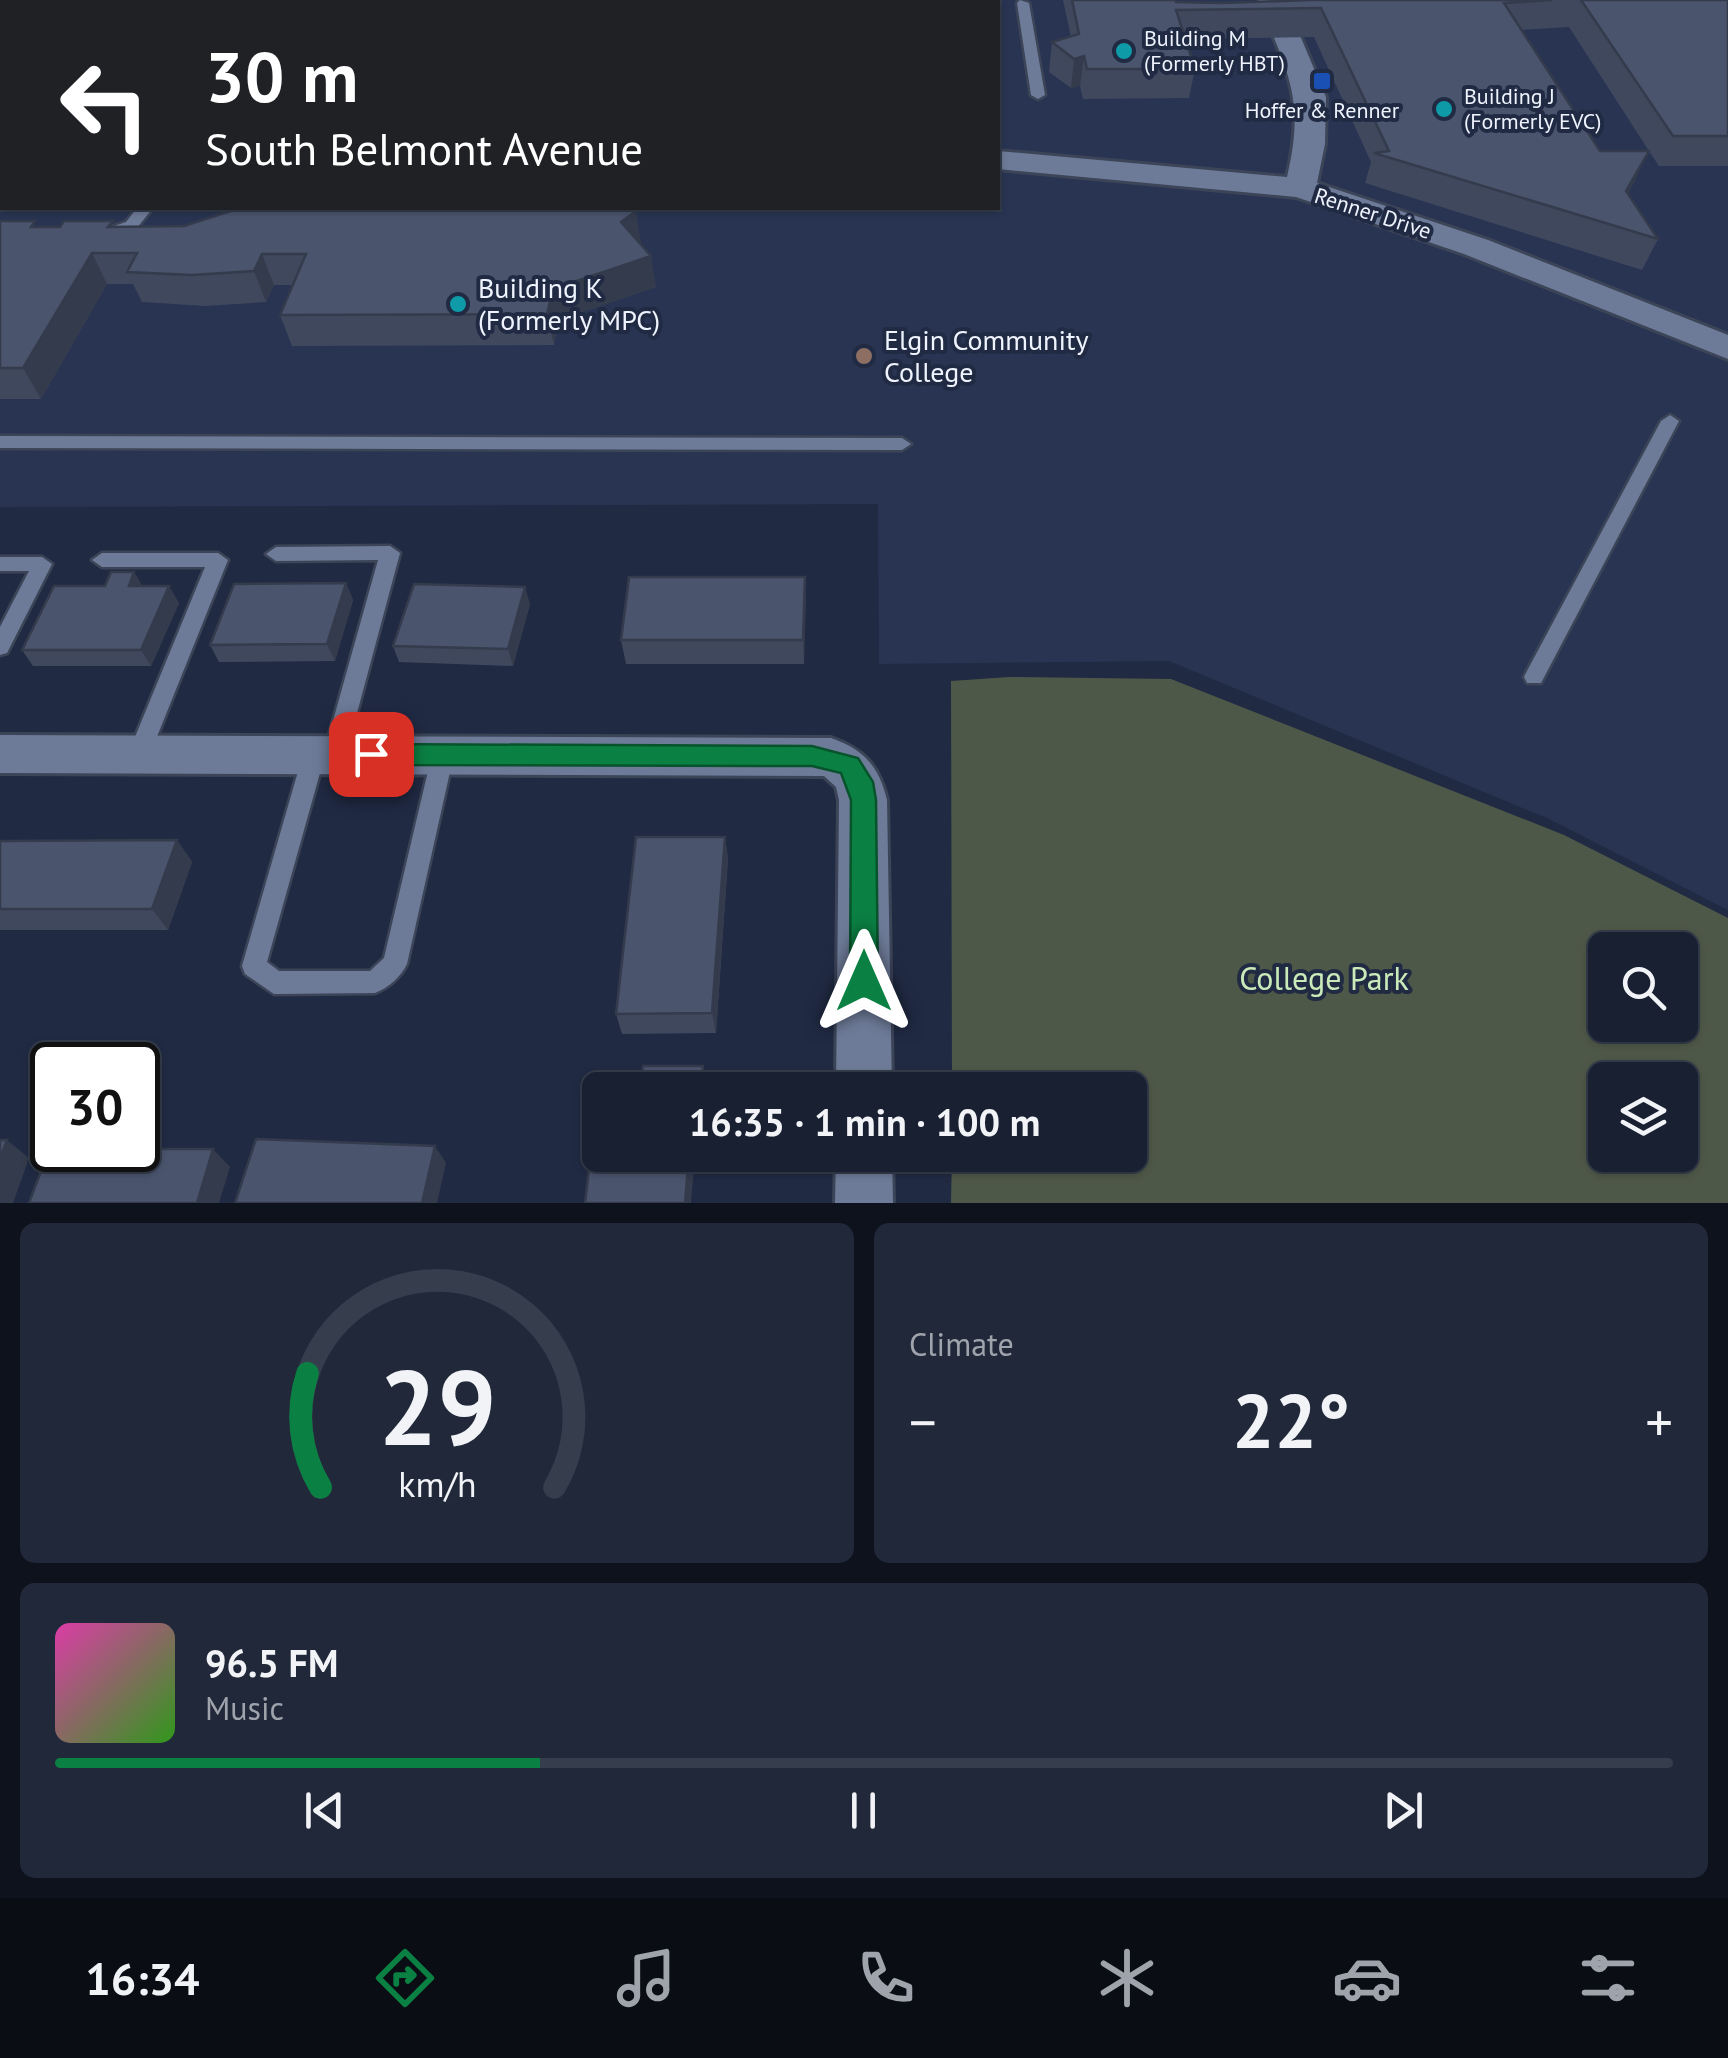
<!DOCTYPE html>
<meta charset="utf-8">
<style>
:root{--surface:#182032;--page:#21283a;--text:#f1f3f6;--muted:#9fa3ac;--line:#363e4d;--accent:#0b8043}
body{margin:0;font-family:"PT Sans",sans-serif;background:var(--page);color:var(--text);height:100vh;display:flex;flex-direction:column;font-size:38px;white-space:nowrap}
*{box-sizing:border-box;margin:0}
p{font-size:32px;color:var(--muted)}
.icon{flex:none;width:55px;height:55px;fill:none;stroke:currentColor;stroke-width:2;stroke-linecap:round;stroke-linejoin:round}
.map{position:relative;height:1203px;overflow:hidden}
.panel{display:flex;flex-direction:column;gap:20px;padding:20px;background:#0d121c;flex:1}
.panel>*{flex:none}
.guide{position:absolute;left:0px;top:0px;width:1000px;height:210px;box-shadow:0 2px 8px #0004,0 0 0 2px var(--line);background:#202124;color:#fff;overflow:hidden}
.tools{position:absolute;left:1588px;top:932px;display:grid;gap:20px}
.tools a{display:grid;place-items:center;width:110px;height:110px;border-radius:15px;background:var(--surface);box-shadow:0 2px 8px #0004,0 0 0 2px var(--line);font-size:50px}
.speed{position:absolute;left:30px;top:1042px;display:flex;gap:20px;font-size:50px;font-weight:700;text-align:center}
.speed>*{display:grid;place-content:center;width:130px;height:130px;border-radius:50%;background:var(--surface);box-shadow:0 2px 8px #0004,0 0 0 2px var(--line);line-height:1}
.speed .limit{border:5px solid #111;border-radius:15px;background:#fff;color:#111}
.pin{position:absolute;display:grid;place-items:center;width:85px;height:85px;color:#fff;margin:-42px;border-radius:20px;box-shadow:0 5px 15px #0006}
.me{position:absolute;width:110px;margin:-55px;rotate:0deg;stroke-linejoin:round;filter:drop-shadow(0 0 8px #0008)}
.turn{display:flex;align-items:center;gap:35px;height:210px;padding:0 40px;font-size:45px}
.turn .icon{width:130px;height:130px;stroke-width:2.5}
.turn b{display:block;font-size:70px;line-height:85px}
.big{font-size:75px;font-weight:600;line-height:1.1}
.panel .card{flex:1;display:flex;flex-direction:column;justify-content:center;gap:15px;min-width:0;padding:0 35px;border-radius:15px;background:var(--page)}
.panel .dial{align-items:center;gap:0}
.dial svg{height:260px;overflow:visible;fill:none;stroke:var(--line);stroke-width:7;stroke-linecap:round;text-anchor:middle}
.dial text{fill:var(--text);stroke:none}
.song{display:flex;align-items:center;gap:30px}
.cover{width:120px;height:120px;border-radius:15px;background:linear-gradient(135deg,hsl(320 70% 55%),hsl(110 70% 35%))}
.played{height:10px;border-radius:5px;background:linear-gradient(90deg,var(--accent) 30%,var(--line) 30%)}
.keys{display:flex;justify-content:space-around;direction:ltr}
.heat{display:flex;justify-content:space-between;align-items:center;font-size:55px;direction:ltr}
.panel .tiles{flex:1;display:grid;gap:20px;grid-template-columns:1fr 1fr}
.card:last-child{grid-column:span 2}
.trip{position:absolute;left:582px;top:1072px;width:565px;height:100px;border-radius:15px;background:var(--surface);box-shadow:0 2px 8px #0004,0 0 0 2px var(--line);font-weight:600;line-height:100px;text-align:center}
.tabs{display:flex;height:160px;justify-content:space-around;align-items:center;background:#0a0d14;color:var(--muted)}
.tabs .icon{width:70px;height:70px}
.tabs .current{color:var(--accent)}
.tabs b{font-size:45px;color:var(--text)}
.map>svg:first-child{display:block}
.built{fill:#283452}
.green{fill:#4e5848;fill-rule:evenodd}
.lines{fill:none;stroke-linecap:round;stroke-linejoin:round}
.lane-casing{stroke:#3c4458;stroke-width:5}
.street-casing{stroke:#3c4458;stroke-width:6}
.lane{fill:#6e7b98;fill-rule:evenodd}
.street{fill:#6e7b98;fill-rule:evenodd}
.wall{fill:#40485e;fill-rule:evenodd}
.shaded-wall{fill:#343b4c}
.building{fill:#4a546d;stroke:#343b4c;stroke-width:2.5}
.route{fill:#0b8043;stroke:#07532c;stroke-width:2.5}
.culture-dot{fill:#0f9aa8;stroke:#202a43;stroke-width:4}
.transit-dot{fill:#1a4fb4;stroke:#202a43;stroke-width:4}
.education-dot{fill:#8d6e63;stroke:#202a43;stroke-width:4}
.labels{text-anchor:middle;stroke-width:8;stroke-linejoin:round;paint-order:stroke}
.far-poi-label{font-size:22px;fill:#eef3fd;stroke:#202a43;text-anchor:start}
.far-street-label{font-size:22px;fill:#eef3fd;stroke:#202a43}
.poi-label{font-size:28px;fill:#eef3fd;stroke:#202a43;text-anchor:start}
.near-park-label{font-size:32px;fill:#cbeaba;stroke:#202a43}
</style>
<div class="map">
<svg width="1728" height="1203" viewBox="0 0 1728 1203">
<rect width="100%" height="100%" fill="#202a43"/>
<path class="built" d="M860,0H1728V910L1549,819L1169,661L879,664L878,504L0,507V191L2,208H998V2Z"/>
<path class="green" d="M1009,677L1171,679L1564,835L1728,918V1203H951L952,1155H1130V1090H952L951,681ZM1605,950H1680V1025H1605ZM1605,1080H1680V1155H1605Z"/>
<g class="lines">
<g class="lane-casing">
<g id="lane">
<rect x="856" y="0" width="12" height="2"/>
<rect x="970" y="0" width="12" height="2"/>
<path d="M1020,0L1029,3L1045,95L1038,99L1031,95L1017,3Z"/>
<path d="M137,208H153L136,229L107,236L99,231L126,222Z"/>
<path d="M1670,415L1679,421L1541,683H1527L1524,677L1527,671L1661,421Z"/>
<path d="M0,436L902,438L911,444L902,450L0,448Z"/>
<path d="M390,546L400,553L346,754L343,760L335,763L327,760L325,755L267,962L279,971H370L384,958L432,754L435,748L443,745L451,748L454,754L407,964C401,977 388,988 375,993L274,994L245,974L242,966L303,754L306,748L314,745L322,748L324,753L378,560L276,561L266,554L276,547Z"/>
<path d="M102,553H218L228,560L150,754L147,760L139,763L131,760L128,754L205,567H102L92,560Z"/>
<path d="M0,557H42L52,564L7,653L0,655V627L29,571H0Z"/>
</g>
</g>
<g class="street-casing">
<g id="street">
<path d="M1259,0H1285L1326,97L1325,144L1317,183L1488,240L1728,335V359L1464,254L1296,197L998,169V151L1287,177C1306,97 1287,73 1259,0Z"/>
<rect x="0" y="173" width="2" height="18"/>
<path d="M0,735L831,738C863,749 879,766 887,800L892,1090H836L839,800L836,787L824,776L0,773Z"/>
<path d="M836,1155H892L893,1203H835Z"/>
</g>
</g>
<use href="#lane" class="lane"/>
<use href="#street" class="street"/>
</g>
<g class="wall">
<path d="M1063,0H1175L1176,2L1222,3L1298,0H1728V166H1659L1649,151L1628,194L1658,239L1642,270L1365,183L1371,162L1314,37L1185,39L1195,69L1189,98L1083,99L1080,86L1071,88L1049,72L1052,42L1071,37ZM1569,27L1649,151H1600L1521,30Z"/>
<path d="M2,101V135L0,130V105Z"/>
<path d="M0,221L39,227H116L641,242L639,243L656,287L559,320L554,345L292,346L280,315L293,285H274L266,302L205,306L142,302L133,284H107L41,399H0Z"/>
<path d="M134,572L142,586L179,603L151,666H33L22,650L105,586Z"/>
<path d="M805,577L804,664H626L621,640Z"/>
<path d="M346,583L353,600L335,661L219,662L210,645Z"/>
<path d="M530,604L513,666L399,662L393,646Z"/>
<path d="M725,837L728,859L716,1033L622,1034L616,1014Z"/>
<path d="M177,840L192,862L168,930H0V841Z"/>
</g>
<g class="shaded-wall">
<path d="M410,0H430L428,2H409Z"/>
<path d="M1084,56L1080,86L1071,88L1074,59Z"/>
<path d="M1649,151L1635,181L1612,221L1626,191Z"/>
<path d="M636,211L641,242L626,252L621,222Z"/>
<path d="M92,253L107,284L41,399L23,368Z"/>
<path d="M262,254L274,285L266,302L254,271Z"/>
<path d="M651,256L656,287L559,320L554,345L547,314L553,289Z"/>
<path d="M134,572L144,589L129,586Z"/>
<path d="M805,577L806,601L804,664L803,640Z"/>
<path d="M346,583L353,600L335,661L327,644Z"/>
<path d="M169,586L179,603L151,666L141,650Z"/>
<path d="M525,587L530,604L513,666L508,649Z"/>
<path d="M725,837L728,859L716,1033L712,1013Z"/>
<path d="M177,840L192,862L168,930L152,909Z"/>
<path d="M703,1066L707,1085L706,1090H701Z"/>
<path d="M7,1140L29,1158L13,1203H0V1159Z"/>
<path d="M435,1146L446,1163L437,1203H422Z"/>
<path d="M213,1149L230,1167L219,1203H197Z"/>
<path d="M689,1155H695L691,1203H685Z"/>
</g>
<g class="building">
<path d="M225,0H410L409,2H224Z"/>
<path d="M560,0H831V2H559Z"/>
<path d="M1072,0H1175L1176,2L1222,3L1312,0H1552L1504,3L1600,151H1649L1626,191L1658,239L1374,153L1389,151L1321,8L1176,10L1195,69H1087L1084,56L1074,59L1052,42L1079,34Z"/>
<path d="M1581,0H1728V136H1673Z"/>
<path d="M240,208H633L636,211L621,222L651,256L553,289L547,314L280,315L306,254H262L254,271L192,275L127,272L137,253H92L23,368H0V221H35L31,227H60L64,221H113L108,227L184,226Z"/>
<path d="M111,572H134L129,586H169L141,650H22L54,586H105Z"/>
<path d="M629,577H805L803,640H621Z"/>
<path d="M346,583L327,644L210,645L234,584Z"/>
<path d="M414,584L525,587L508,649L393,646Z"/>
<path d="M636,837H725L712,1013L616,1014Z"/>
<path d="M177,840L152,909H0V841Z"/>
<path d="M643,1066H703L701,1090H640Z"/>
<path d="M597,1102H600V1155H689L685,1203H585Z"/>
<path d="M256,1139L435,1146L422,1203H235Z"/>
<path d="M0,1140H7L0,1159Z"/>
<path d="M138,1149H213L197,1203H29L49,1150Z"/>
</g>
<path class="route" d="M371,744L812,746L858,758L873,782L876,800L878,981L874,990L864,994L854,990L850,981L851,800L841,773L812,766L371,765L359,754Z"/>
<g class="culture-dot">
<circle cx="1124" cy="51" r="10"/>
<circle cx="1444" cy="109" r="10"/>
<circle cx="458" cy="304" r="10"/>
</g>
<rect class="transit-dot" x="1312" y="71" width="20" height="20" rx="5"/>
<circle class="education-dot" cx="864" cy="356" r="10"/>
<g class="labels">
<g class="far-poi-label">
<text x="1144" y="46">Building M<tspan x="1144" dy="25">(Formerly HBT)</tspan></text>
<text x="1464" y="104">Building J<tspan x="1464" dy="25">(Formerly EVC)</tspan></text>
<text x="1322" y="118" text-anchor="middle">Hoffer &amp; Renner</text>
</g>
<g class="far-street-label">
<text transform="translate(1373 213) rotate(18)" y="8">Renner Drive</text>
</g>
<g class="poi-label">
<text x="478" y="298">Building K<tspan x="478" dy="32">(Formerly MPC)</tspan></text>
<text x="884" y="350">Elgin Community<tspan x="884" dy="32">College</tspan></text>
</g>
<g class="near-park-label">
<text x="1324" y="990">College Park</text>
</g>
</g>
</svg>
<div class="tools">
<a><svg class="icon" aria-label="search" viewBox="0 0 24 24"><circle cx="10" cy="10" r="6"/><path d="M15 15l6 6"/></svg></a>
<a><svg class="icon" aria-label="layers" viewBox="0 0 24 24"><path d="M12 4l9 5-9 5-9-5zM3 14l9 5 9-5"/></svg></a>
</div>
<div class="speed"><div class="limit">30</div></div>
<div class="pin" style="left:371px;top:754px;background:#d93025"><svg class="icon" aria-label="arrive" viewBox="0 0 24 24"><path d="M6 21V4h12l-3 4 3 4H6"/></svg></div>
<svg class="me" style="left:864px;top:981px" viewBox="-20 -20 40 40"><path d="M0-17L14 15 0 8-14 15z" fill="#0b8043" stroke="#fff" stroke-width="4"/></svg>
<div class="trip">16:35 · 1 min · 100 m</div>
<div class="guide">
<div class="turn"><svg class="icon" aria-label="left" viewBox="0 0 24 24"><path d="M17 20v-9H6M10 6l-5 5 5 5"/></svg><div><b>30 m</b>South Belmont Avenue</div></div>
</div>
</div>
<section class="panel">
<div class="tiles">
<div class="card dial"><svg viewBox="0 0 100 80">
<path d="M14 69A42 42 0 1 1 86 69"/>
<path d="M14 69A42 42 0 0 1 10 34" stroke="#0b8043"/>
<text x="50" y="56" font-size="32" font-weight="700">29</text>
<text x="50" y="72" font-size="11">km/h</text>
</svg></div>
<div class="card"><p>Climate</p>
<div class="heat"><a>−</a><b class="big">22°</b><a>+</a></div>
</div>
<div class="card">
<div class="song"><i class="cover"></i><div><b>96.5 FM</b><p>Music</p></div></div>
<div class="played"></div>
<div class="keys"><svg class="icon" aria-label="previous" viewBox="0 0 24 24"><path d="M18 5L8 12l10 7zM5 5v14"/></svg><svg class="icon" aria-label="pause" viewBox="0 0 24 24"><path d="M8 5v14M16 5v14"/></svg><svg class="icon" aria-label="next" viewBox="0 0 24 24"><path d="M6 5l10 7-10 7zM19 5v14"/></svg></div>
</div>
</div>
</section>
<nav class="tabs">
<b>16:34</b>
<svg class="icon current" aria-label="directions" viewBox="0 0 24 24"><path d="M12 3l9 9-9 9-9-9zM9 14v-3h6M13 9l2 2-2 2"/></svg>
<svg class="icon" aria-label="music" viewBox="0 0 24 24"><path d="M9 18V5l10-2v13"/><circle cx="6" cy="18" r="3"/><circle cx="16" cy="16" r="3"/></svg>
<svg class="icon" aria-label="phone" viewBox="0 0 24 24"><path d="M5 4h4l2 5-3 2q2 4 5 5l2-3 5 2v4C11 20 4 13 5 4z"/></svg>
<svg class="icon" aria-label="climate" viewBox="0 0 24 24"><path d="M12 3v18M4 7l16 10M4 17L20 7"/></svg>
<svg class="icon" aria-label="car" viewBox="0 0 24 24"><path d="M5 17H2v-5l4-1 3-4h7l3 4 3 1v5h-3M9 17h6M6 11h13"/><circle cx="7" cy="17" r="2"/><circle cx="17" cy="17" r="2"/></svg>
<svg class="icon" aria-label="filters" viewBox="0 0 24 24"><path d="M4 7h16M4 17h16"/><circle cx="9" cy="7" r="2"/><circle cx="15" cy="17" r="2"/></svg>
</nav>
